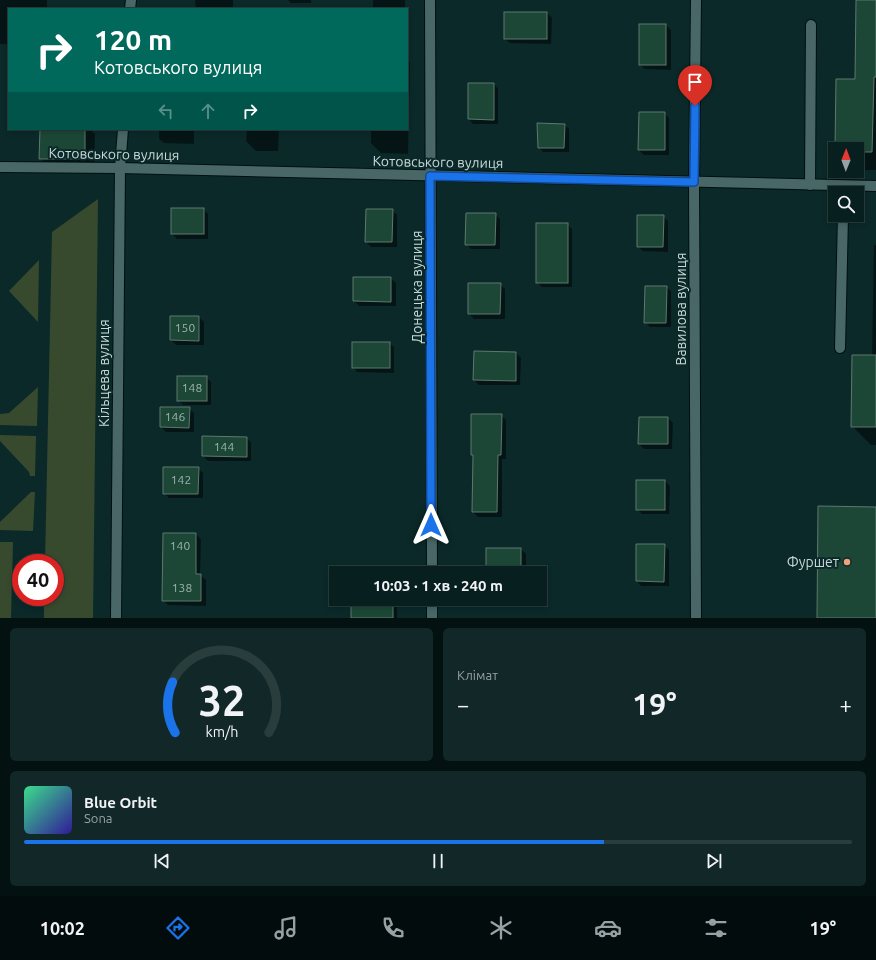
<!DOCTYPE html>
<html lang="uk">
<meta charset="utf-8">
<style>
:root{--surface:#081f1f;--page:#112728;--text:#f1f3f6;--muted:#98a2a4;--line:#293d3d;--accent:#1a73e8}
body{margin:0;font-family:Ubuntu,sans-serif;background:var(--page);color:var(--text);height:100vh;display:flex;flex-direction:column;font-size:15px;white-space:nowrap}
*{box-sizing:border-box;margin:0}
p{font-size:13px;color:var(--muted)}
.icon{flex:none;width:22px;height:22px;fill:none;stroke:currentColor;stroke-width:2;stroke-linecap:round;stroke-linejoin:round}
.map{position:relative;height:618px;overflow:hidden}
.details{display:flex;flex-direction:column;gap:10px;padding:10px;background:#041111;flex:1}
.details>*{flex:none}
.top-card{position:absolute;left:8px;top:8px;width:400px;height:122px;border-radius:0px;box-shadow:0 2px 6px #0003,0 0 0 1px var(--line);background:#00695c;color:#fff;overflow:hidden}
.needle{width:26px;rotate:1deg}
.fabs{position:absolute;left:828px;top:142px;display:grid;gap:8px}
.fabs a{display:grid;place-items:center;width:36px;height:36px;border-radius:0px;background:var(--surface);box-shadow:0 2px 6px #0003,0 0 0 1px var(--line);font-size:20px}
.speed{position:absolute;left:12px;top:554px;display:flex;gap:8px;font-size:20px;font-weight:700;text-align:center}
.speed>*{display:grid;place-content:center;width:52px;height:52px;border-radius:50%;background:var(--surface);box-shadow:0 2px 6px #0003,0 0 0 1px var(--line);line-height:1}
.speed .limit{border:6px solid #d22;background:#fff;color:#111}
.pin{position:absolute;display:grid;place-items:center;width:34px;height:34px;color:#fff;margin:-41px -17px;border-radius:50% 50% 50% 0;rotate:-45deg;box-shadow:0 0 4px #0007}
.pin .icon{rotate:45deg}
.me{position:absolute;width:44px;margin:-22px;rotate:0deg;stroke-linejoin:round;filter:drop-shadow(0 0 3px #0008)}
.turn{display:flex;align-items:center;gap:14px;height:84px;padding:0 20px;font-size:18px}
.turn .icon{width:52px;height:52px;stroke-width:2.5}
.turn b{display:block;font-size:28px;line-height:34px}
.lanes{display:flex;align-items:center;height:38px;padding:0 20px;background:#0003;justify-content:center;gap:20px;direction:ltr}
.lanes .off{opacity:.35}
.big{font-size:30px;font-weight:600;line-height:1.1}
.details .card{flex:1;display:flex;flex-direction:column;justify-content:center;gap:6px;min-width:0;padding:0 14px;border-radius:6px;background:var(--page)}
.details .dial{align-items:center;gap:0}
.dial svg{height:104px;overflow:visible;fill:none;stroke:var(--line);stroke-width:7;stroke-linecap:round;text-anchor:middle}
.dial text{fill:var(--text);stroke:none}
.song{display:flex;align-items:center;gap:12px}
.cover{width:48px;height:48px;border-radius:6px;background:linear-gradient(135deg,hsl(150 70% 55%),hsl(250 70% 35%))}
.played{height:4px;border-radius:2px;background:linear-gradient(90deg,var(--accent) 70%,var(--line) 70%)}
.keys{display:flex;justify-content:space-around;direction:ltr}
.heat{display:flex;justify-content:space-between;align-items:center;font-size:22px;direction:ltr}
.details .tiles{flex:1;display:grid;gap:10px;grid-template-columns:1fr 1fr}
.card:last-child{grid-column:span 2}
.trip{position:absolute;left:329px;top:566px;width:218px;height:40px;border-radius:0px;background:var(--surface);box-shadow:0 2px 6px #0003,0 0 0 1px var(--line);font-weight:600;line-height:40px;text-align:center}
.dock{display:flex;height:64px;justify-content:space-around;align-items:center;background:#030c0c;color:var(--muted)}
.dock .icon{width:28px;height:28px}
.dock .on{color:var(--accent)}
.dock b{font-size:18px;color:var(--text)}
.map>svg:first-child{display:block}
.green{fill:#374a2e}
.shadow{fill:#0007}
.building{fill:#1c4737;stroke:#5f786d}
.lines{fill:none;stroke-linecap:round;stroke-linejoin:round}
.service-casing{stroke:#001011;stroke-width:12}
.minor-casing{stroke:#001011;stroke-width:12}
.tertiary-casing{stroke:#001011;stroke-width:12}
.service{stroke:#496767;stroke-width:10}
.minor{stroke:#496767;stroke-width:10}
.tertiary{stroke:#496767;stroke-width:10}
.route-casing{stroke:#114b97;stroke-width:10}
.route{stroke:#1a73e8;stroke-width:7}
.poi-dot{fill:#f1a17d;stroke:#0b2929;stroke-width:1.5}
.labels{text-anchor:middle;stroke-width:4;stroke-linejoin:round;paint-order:stroke}
.number-label{font-size:12px;fill:#9eb4b0}
.street-label{font-size:14px;fill:#c9d9d9;stroke:#0b2929}
.poi-label{font-size:14px;fill:#c9d9d9;stroke:#0b2929;text-anchor:end}
</style>
<div class="map">
<svg width="876" height="618" viewBox="0 0 876 618">
<rect width="100%" height="100%" fill="#0b2929"/>
<g class="green">
<path d="M98,199L93,618H44V597H55V563H45L52,232Z"/>
<path d="M39,260L38,322L9,291Z"/>
<path d="M38,387L37,426L0,425V414L9,413Z"/>
<path d="M0,435L36,436L35,476H30L29,472L0,441Z"/>
<path d="M31,492H35L33,531L0,530V522Z"/>
<path d="M0,542H13L11,618H0Z"/>
</g>
<g class="shadow">
<path d="M0,0H47V9H9V44H0Z"/>
<path d="M195,0H233V9H196Z"/>
<path d="M288,0H311V3H291Z"/>
<rect x="373" y="0" width="32" height="9"/>
<path d="M857,0H876V170H857V149H836L856,80Z"/>
<path d="M547,13L552,18L551,44L510,43L505,39Z"/>
<path d="M666,25L671,30V70L645,69L640,65Z"/>
<path d="M407,26L409,28L408,61L410,62L408,154L381,153L371,143V129H407Z"/>
<path d="M469,84H494L498,89V124H473L469,119Z"/>
<path d="M664,113L669,118V155H644L639,150Z"/>
<path d="M564,124L569,129V152H543L539,147Z"/>
<path d="M41,129H90L95,134L94,169L50,168L40,158Z"/>
<path d="M159,129H194V144L164,143L159,139Z"/>
<path d="M247,129H279L278,151H256L246,141Z"/>
<path d="M203,209L208,214V239H177L172,234Z"/>
<path d="M392,210L397,215V247H371L366,242Z"/>
<path d="M495,214L500,219V249H471L466,244Z"/>
<path d="M663,216L668,221V252L643,251L638,247Z"/>
<path d="M567,224L572,229V287H542L537,282Z"/>
<path d="M874,245H876V445H871L852,426L872,356Z"/>
<path d="M391,278L396,283V306H359L354,301Z"/>
<path d="M500,284L505,289V319H474L469,314Z"/>
<path d="M666,287L671,291V327H650L645,322Z"/>
<path d="M171,317H199L204,322V345H176L171,340Z"/>
<path d="M389,343L394,347V373L357,372L353,367Z"/>
<path d="M475,352L516,353L521,358L520,385H479L474,380Z"/>
<path d="M206,377L211,382V405H183L178,400Z"/>
<path d="M189,408L194,413V432H166L161,427Z"/>
<path d="M501,415L506,420V459H502V517H478L473,512L474,456L472,454Z"/>
<path d="M668,418L673,423L672,449H644L639,444Z"/>
<path d="M246,438L251,442V461H208L203,456Z"/>
<path d="M198,468L203,473V498H169L164,493Z"/>
<path d="M665,481L670,486L669,514H642L637,509Z"/>
<path d="M196,534L201,539L200,575L206,580V606L168,605L163,600Z"/>
<path d="M637,545H664L669,550V586H641L637,581Z"/>
<path d="M521,549L526,554V573H487Z"/>
<rect x="352" y="599" width="45" height="19"/>
</g>
<g class="building">
<path d="M856,0H876V77H874L872,152H857V149H835L836,79H855Z"/>
<rect x="504" y="12" width="43" height="27"/>
<rect x="639" y="24" width="27" height="41"/>
<path d="M468,83H494V120L468,119Z"/>
<path d="M639,112H665V150H638Z"/>
<path d="M537,123L565,124L564,148H538Z"/>
<path d="M40,129H85V159H39Z"/>
<rect x="171" y="208" width="33" height="26"/>
<path d="M366,209H393L392,242H365Z"/>
<path d="M466,213H496L495,245H465Z"/>
<path d="M637,215H664L663,247H637Z"/>
<rect x="536" y="223" width="32" height="60"/>
<path d="M353,277H391V302L353,301Z"/>
<path d="M468,283H501L500,314H468Z"/>
<path d="M645,286H667L666,323H644Z"/>
<path d="M170,316H199V341L170,340Z"/>
<rect x="352" y="342" width="38" height="26"/>
<path d="M474,351L516,352V381L473,380Z"/>
<path d="M852,355H876V427H851Z"/>
<rect x="177" y="376" width="30" height="25"/>
<path d="M160,407H190L189,428L160,427Z"/>
<path d="M471,414H502L501,455H498L497,512H472L473,455H471Z"/>
<path d="M639,417H668V444H638Z"/>
<path d="M202,436L247,437V457L202,456Z"/>
<path d="M163,467H199L198,494H163Z"/>
<rect x="636" y="480" width="29" height="30"/>
<path d="M818,506L876,507V618H817Z"/>
<path d="M163,533H196V574H201V601H162Z"/>
<path d="M636,544H665L664,582L636,581Z"/>
<rect x="486" y="548" width="35" height="25"/>
<rect x="351" y="599" width="42" height="19"/>
</g>
<g class="lines">
<g class="service-casing">
<g id="service">
<path d="M810,185L811,25"/>
<path d="M840,348L843,215"/>
</g>
</g>
<g class="minor-casing">
<g id="minor">
<path d="M696,0L694,182L696,618"/>
<path d="M130,9L131,0"/>
<path d="M0,167L120,168L876,186"/>
<path d="M116,618L120,168L123,129"/>
</g>
</g>
<g class="tertiary-casing">
<g id="tertiary">
<path d="M430,0L432,573"/>
<path d="M432,599V618"/>
</g>
</g>
<use href="#service" class="service"/>
<use href="#minor" class="minor"/>
<use href="#tertiary" class="tertiary"/>
</g>
<g class="lines">
<g class="route-casing">
<path id="route" d="M431,525L430,176L694,182L695,106"/>
</g>
<use href="#route" class="route"/>
</g>
<circle class="poi-dot" cx="847" cy="562" r="4"/>
<g class="labels">
<g class="number-label">
<text x="185" y="332">150</text>
<text x="192" y="392">148</text>
<text x="175" y="421">146</text>
<text x="224" y="451">144</text>
<text x="181" y="484">142</text>
<text x="180" y="550">140</text>
<text x="182" y="592">138</text>
</g>
<g class="street-label">
<text transform="translate(114 154) rotate(1)" y="5">Котовського вулиця</text>
<text transform="translate(438 162) rotate(1)" y="5">Котовського вулиця</text>
<text transform="translate(417 287) rotate(-90)" y="5">Донецька вулиця</text>
<text transform="translate(681 309) rotate(-90)" y="5">Вавилова вулиця</text>
<text transform="translate(104 373) rotate(-90)" y="5">Кільцева вулиця</text>
</g>
<g class="poi-label">
<text x="839" y="567">Фуршет</text>
</g>
</g>
</svg>
<div class="fabs">
<a><svg class="needle" viewBox="-14 -14 28 28"><path d="M0-13l5 13h-10z" fill="#e53935"/><path d="M0 13l5-13h-10z" fill="#98a2a4"/></svg></a>
<a><svg class="icon" aria-label="search" viewBox="0 0 24 24"><circle cx="10" cy="10" r="6"/><path d="M15 15l6 6"/></svg></a>
</div>
<div class="speed"><div class="limit">40</div></div>
<div class="pin" style="left:695px;top:106px;background:#d93025"><svg class="icon" aria-label="arrive" viewBox="0 0 24 24"><path d="M6 21V4h12l-3 4 3 4H6"/></svg></div>
<svg class="me" style="left:431px;top:525px" viewBox="-20 -20 40 40"><path d="M0-17L14 15 0 8-14 15z" fill="#1a73e8" stroke="#fff" stroke-width="4"/></svg>
<div class="trip">10:03 · 1 хв · 240 m</div>
<div class="top-card">
<div class="turn"><svg class="icon" aria-label="right" viewBox="0 0 24 24"><path d="M7 20v-9h11M14 6l5 5-5 5"/></svg><div><b>120 m</b>Котовського вулиця</div></div>
<div class="lanes"><svg class="icon off" aria-label="left" viewBox="0 0 24 24"><path d="M17 20v-9H6M10 6l-5 5 5 5"/></svg><svg class="icon off" aria-label="ahead" viewBox="0 0 24 24"><path d="M12 20V5M6 11l6-6 6 6"/></svg><svg class="icon" aria-label="right" viewBox="0 0 24 24"><path d="M7 20v-9h11M14 6l5 5-5 5"/></svg></div>
</div>
</div>
<section class="details">
<div class="tiles">
<div class="card dial"><svg viewBox="0 0 100 80">
<path d="M14 69A42 42 0 1 1 86 69"/>
<path d="M14 69A42 42 0 0 1 12 30" stroke="#1a73e8"/>
<text x="50" y="56" font-size="32" font-weight="700">32</text>
<text x="50" y="72" font-size="11">km/h</text>
</svg></div>
<div class="card"><p>Клімат</p>
<div class="heat"><a>−</a><b class="big">19°</b><a>+</a></div>
</div>
<div class="card">
<div class="song"><i class="cover"></i><div><b>Blue Orbit</b><p>Sona</p></div></div>
<div class="played"></div>
<div class="keys"><svg class="icon" aria-label="previous" viewBox="0 0 24 24"><path d="M18 5L8 12l10 7zM5 5v14"/></svg><svg class="icon" aria-label="pause" viewBox="0 0 24 24"><path d="M8 5v14M16 5v14"/></svg><svg class="icon" aria-label="next" viewBox="0 0 24 24"><path d="M6 5l10 7-10 7zM19 5v14"/></svg></div>
</div>
</div>
</section>
<nav class="dock">
<b>10:02</b>
<svg class="icon on" aria-label="directions" viewBox="0 0 24 24"><path d="M12 3l9 9-9 9-9-9zM9 14v-3h6M13 9l2 2-2 2"/></svg>
<svg class="icon" aria-label="music" viewBox="0 0 24 24"><path d="M9 18V5l10-2v13"/><circle cx="6" cy="18" r="3"/><circle cx="16" cy="16" r="3"/></svg>
<svg class="icon" aria-label="phone" viewBox="0 0 24 24"><path d="M5 4h4l2 5-3 2q2 4 5 5l2-3 5 2v4C11 20 4 13 5 4z"/></svg>
<svg class="icon" aria-label="climate" viewBox="0 0 24 24"><path d="M12 3v18M4 7l16 10M4 17L20 7"/></svg>
<svg class="icon" aria-label="car" viewBox="0 0 24 24"><path d="M5 17H2v-5l4-1 3-4h7l3 4 3 1v5h-3M9 17h6M6 11h13"/><circle cx="7" cy="17" r="2"/><circle cx="17" cy="17" r="2"/></svg>
<svg class="icon" aria-label="filters" viewBox="0 0 24 24"><path d="M4 7h16M4 17h16"/><circle cx="9" cy="7" r="2"/><circle cx="15" cy="17" r="2"/></svg>
<b>19°</b>
</nav>
